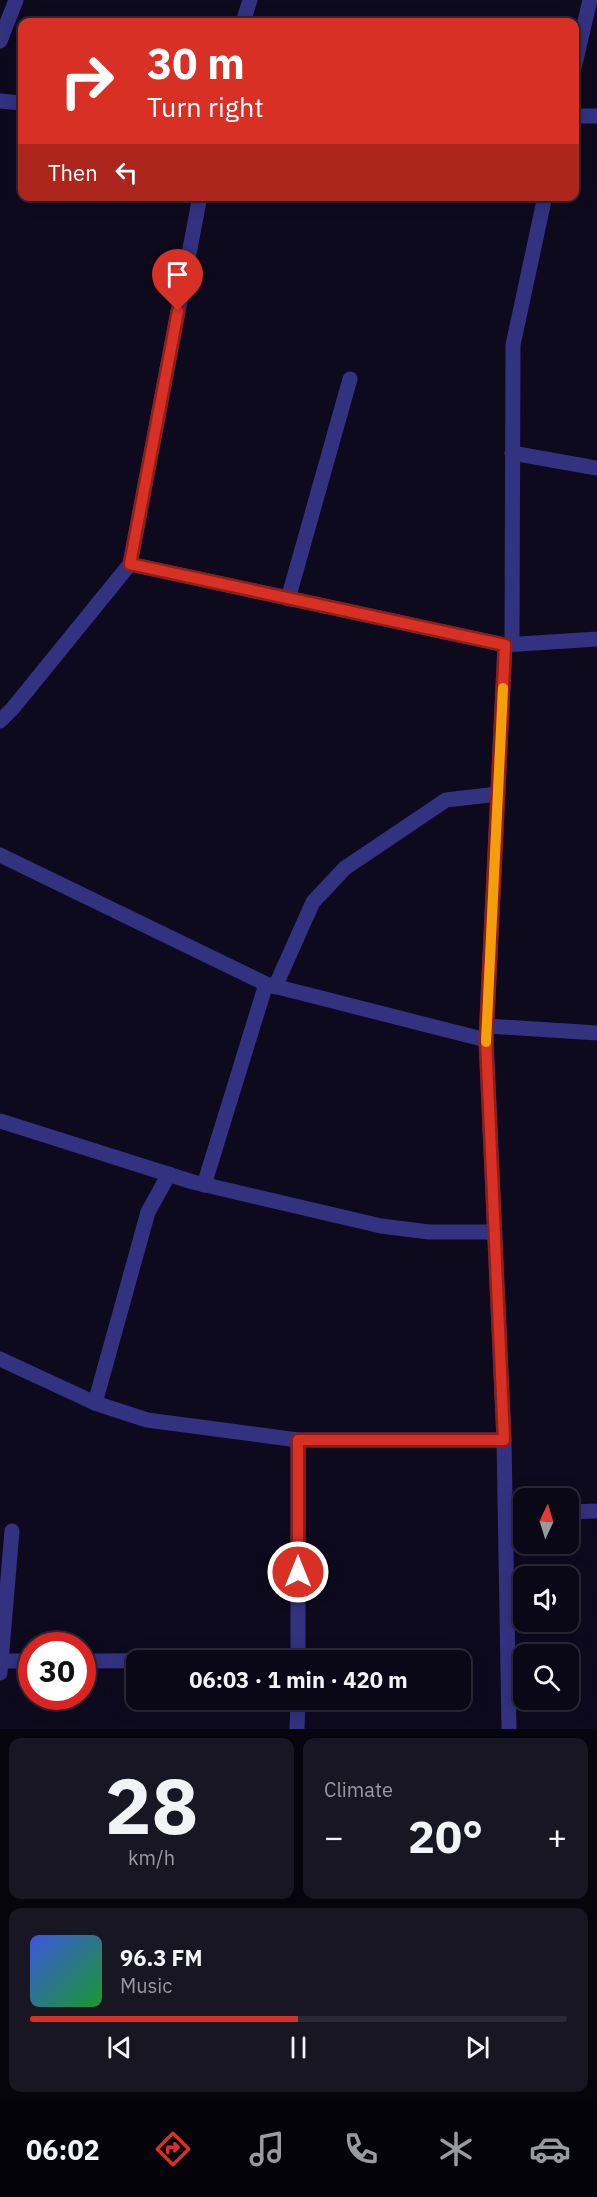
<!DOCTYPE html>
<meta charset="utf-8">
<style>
:root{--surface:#0a0816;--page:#181623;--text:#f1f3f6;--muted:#999aa1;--line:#2a2935;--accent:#d93025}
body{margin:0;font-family:"IBM Plex Sans",sans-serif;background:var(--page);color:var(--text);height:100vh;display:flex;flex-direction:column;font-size:22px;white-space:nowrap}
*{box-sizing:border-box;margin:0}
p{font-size:20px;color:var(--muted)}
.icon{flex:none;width:33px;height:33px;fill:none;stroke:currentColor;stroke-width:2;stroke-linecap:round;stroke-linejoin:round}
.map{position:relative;height:1729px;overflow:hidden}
.panel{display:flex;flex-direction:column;gap:9px;padding:9px;background:#06040c;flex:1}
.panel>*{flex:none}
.top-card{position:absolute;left:18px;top:18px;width:561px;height:183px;border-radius:12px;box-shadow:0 3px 15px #0003,0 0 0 2px var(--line);background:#d93025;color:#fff;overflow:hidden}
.needle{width:39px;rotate:4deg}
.buttons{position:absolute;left:513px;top:1488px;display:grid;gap:12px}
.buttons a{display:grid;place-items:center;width:66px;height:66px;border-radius:12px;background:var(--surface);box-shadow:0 3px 15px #0003,0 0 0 2px var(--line);font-size:30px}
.speed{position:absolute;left:18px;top:1632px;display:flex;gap:12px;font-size:30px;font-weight:700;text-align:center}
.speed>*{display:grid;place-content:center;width:78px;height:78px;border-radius:50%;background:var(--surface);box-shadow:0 3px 15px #0003,0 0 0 2px var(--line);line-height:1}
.speed .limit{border:9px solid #d22;background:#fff;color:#111}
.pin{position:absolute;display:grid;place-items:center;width:51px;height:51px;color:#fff;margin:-62px -26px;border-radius:50% 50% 50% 0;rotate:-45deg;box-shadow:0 0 6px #0007}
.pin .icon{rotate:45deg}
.me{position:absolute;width:66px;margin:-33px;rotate:0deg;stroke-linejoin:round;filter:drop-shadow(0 0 4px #0008)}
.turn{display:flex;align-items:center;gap:21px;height:126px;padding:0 30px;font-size:27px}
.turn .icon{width:78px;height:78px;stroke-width:2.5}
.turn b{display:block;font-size:42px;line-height:51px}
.then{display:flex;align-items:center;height:57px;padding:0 30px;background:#0003;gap:12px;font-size:22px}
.big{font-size:45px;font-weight:700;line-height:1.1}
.panel .tile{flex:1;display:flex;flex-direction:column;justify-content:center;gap:9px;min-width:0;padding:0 21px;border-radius:12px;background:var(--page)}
.panel .dial{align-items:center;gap:0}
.dial b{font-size:78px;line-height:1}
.song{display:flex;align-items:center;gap:18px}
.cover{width:72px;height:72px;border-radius:9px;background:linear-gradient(135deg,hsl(230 70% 55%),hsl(130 70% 35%))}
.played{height:6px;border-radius:3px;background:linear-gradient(90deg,var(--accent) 50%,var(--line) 50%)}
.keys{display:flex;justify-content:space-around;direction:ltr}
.heat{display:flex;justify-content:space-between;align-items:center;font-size:33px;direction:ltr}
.panel .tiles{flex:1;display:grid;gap:9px;grid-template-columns:1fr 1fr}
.tile:last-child{grid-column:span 2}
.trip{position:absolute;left:126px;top:1650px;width:345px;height:60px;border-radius:12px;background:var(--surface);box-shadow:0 3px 15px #0003,0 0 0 2px var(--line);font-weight:700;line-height:60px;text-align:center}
.tabs{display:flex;height:96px;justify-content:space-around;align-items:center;background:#040309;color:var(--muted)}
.tabs .icon{width:42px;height:42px}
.tabs .on{color:var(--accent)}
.tabs b{font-size:27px;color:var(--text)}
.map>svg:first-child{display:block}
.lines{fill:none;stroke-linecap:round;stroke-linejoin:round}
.minor{stroke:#323281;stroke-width:15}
.route-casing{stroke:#8d1f18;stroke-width:15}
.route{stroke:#d93025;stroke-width:10}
.slow{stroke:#f59e0b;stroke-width:10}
</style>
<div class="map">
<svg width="597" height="1729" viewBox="0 0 597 1729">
<rect width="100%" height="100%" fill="#0d0a1e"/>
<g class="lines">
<g class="minor">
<path d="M243,22L250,0"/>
<path d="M0,41L16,0"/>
<path d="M574,68L590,0"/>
<path d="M0,101L22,103"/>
<path d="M574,116H597"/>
<path d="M512,453L597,468"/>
<path d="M130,564L505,645L597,639"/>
<path d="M288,599L350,379"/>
<path d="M512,644L513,345L545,196"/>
<path d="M505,645L486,1040L504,1440L509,1729"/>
<path d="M0,721L13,708L130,564L200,196"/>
<path d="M0,855L266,984"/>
<path d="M275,987L313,902L345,868L446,800L498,794"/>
<path d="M487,1026L597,1033"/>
<path d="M0,1121L193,1182L381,1226L429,1232H495"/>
<path d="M204,1185L266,984L486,1040"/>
<path d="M0,1359L95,1403L147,1420L298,1440H504"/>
<path d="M95,1403L148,1212L169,1174"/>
<path d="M568,1512L597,1511"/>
<path d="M506,1513H524"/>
<path d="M298,1660V1440"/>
<path d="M0,1661H32"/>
<path d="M82,1661L298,1660"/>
<path d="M0,1673L12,1531"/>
<path d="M297,1729L298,1700"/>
</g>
</g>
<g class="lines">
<g class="route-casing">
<path id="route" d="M178,311L130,564L505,645L486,1040L504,1440H298V1572"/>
</g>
<use href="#route" class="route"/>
<path class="slow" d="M486,1042L503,688"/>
</g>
</svg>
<div class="buttons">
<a><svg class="needle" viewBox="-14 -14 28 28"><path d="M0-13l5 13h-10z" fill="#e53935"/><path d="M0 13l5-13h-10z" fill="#999aa1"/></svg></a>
<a><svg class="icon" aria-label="sound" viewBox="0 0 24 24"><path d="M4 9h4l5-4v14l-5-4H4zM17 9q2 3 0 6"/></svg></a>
<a><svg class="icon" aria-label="search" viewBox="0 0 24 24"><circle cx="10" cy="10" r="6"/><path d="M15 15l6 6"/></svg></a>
</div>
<div class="speed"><div class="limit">30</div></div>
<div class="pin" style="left:178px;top:311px;background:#d93025"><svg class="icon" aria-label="arrive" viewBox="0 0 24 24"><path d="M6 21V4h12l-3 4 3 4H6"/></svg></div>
<svg class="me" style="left:298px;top:1572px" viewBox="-20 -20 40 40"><circle r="17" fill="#d93025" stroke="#fff" stroke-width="3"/><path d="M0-11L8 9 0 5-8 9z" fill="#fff"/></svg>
<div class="trip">06:03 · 1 min · 420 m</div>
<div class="top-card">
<div class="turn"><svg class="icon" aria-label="right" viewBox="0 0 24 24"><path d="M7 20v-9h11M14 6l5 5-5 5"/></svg><div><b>30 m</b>Turn right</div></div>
<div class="then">Then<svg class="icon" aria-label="left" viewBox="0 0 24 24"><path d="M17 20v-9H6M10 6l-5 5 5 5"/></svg></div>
</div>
</div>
<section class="panel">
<div class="tiles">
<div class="tile dial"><b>28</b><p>km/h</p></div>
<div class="tile"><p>Climate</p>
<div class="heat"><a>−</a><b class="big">20°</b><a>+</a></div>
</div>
<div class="tile">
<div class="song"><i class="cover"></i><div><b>96.3 FM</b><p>Music</p></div></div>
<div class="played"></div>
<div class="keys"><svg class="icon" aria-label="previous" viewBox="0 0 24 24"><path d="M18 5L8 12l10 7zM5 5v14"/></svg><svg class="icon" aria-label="pause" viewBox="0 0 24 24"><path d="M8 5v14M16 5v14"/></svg><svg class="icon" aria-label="next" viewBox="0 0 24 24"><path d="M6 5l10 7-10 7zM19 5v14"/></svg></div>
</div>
</div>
</section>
<nav class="tabs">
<b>06:02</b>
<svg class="icon on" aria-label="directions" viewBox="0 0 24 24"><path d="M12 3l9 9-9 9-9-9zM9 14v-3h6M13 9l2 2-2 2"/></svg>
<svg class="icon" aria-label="music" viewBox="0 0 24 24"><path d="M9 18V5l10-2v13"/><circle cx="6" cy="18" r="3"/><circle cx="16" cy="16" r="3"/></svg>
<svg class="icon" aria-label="phone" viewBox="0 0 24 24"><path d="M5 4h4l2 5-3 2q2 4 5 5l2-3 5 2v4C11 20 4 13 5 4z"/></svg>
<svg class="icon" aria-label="climate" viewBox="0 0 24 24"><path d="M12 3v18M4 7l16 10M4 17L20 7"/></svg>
<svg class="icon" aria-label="car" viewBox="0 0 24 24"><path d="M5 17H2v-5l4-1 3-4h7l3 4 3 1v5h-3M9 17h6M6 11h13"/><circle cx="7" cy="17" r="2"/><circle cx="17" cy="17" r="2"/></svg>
</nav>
